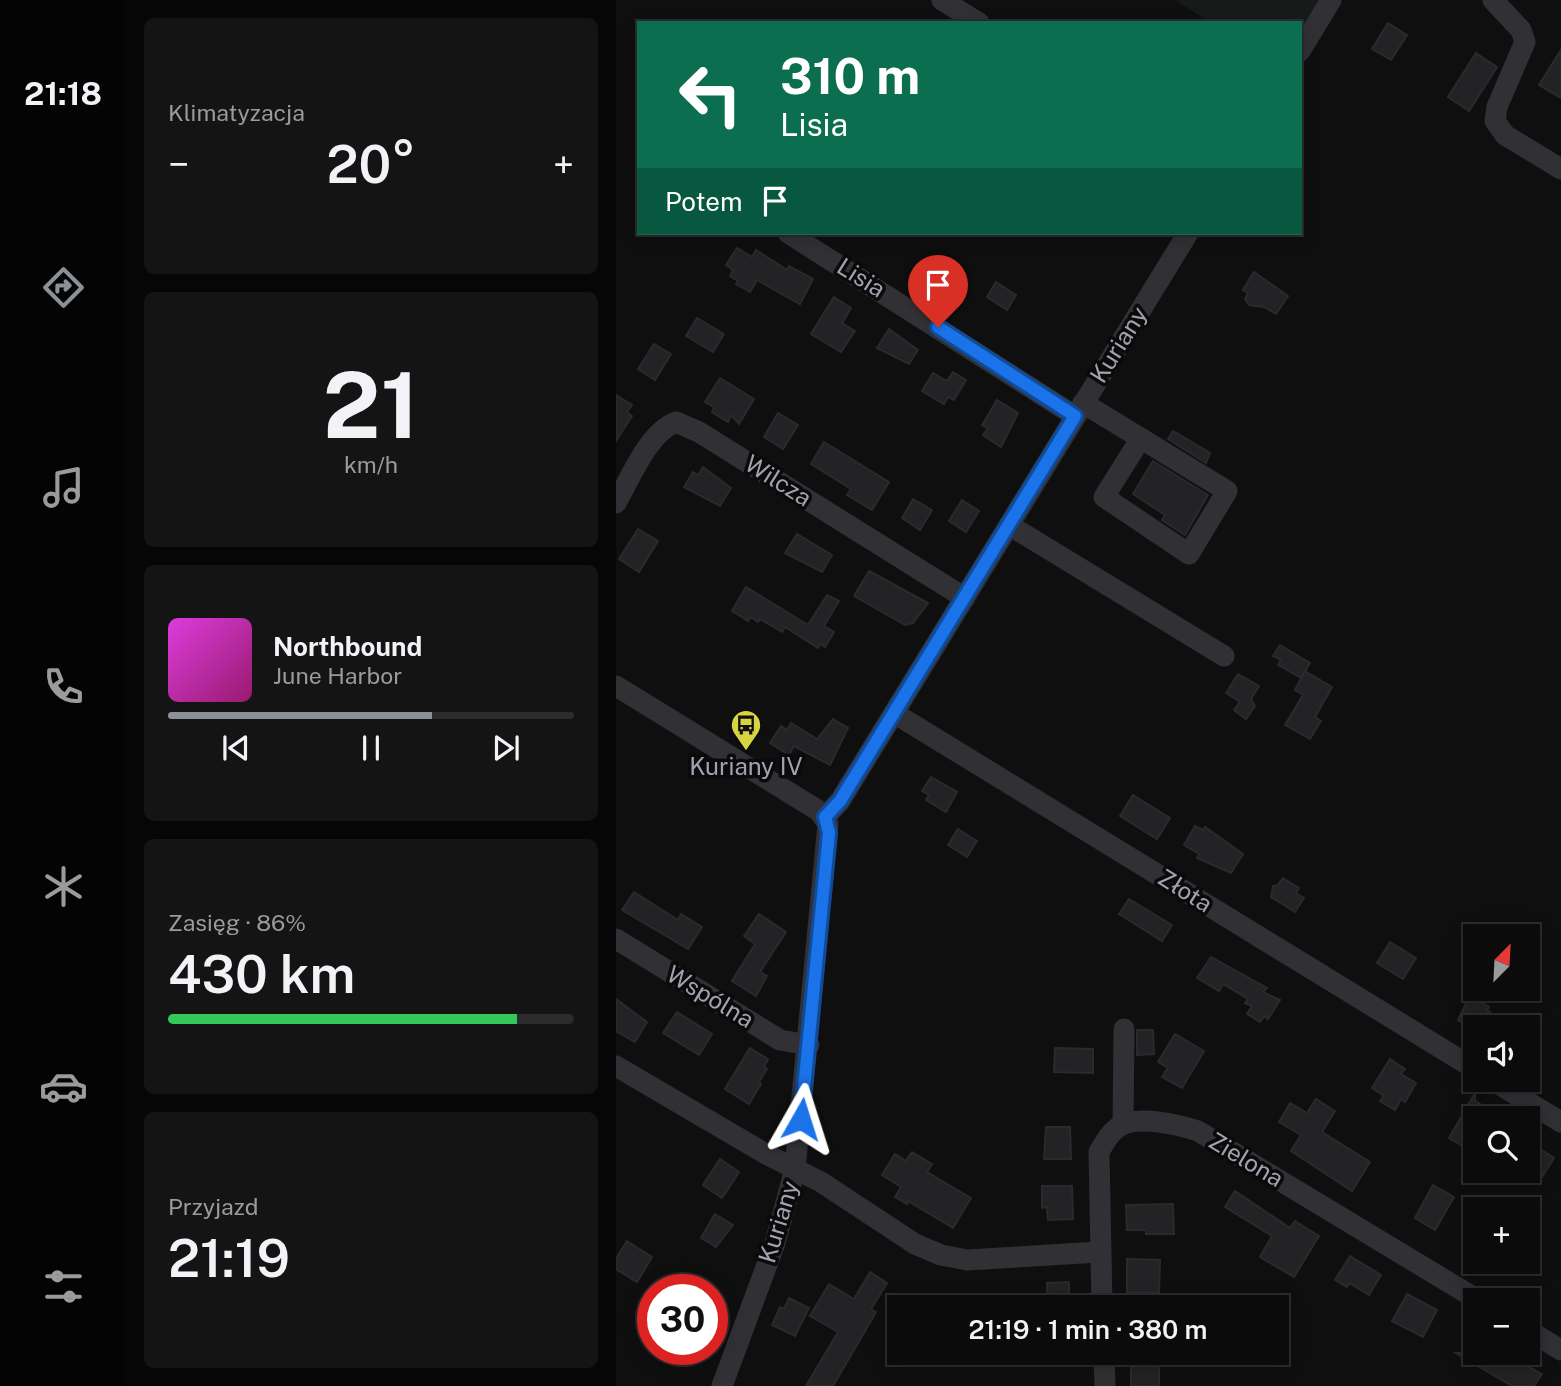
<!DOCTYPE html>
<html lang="pl">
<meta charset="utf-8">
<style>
:root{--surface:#0c0b0c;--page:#151415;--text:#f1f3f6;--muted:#9a9b9d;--line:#2c2b2d;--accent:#8c9099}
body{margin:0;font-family:"Public Sans",sans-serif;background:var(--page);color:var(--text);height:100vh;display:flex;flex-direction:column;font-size:26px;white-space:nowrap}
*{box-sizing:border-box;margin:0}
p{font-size:23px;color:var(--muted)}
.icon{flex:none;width:38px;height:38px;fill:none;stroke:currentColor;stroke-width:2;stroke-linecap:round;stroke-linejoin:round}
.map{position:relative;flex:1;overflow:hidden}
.details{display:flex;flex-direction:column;gap:18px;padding:18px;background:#070607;width:490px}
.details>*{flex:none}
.hud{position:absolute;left:21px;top:21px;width:665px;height:214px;border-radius:0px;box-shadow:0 4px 18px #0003,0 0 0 2px var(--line);background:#0b6e4f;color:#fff;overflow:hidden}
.needle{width:46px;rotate:24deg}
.fabs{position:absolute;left:847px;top:924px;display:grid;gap:14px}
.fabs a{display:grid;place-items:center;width:77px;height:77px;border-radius:0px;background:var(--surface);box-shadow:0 4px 18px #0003,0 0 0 2px var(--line);font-size:35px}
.speed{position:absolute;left:21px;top:1274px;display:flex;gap:14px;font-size:35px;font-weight:700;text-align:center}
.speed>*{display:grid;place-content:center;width:91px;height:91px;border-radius:50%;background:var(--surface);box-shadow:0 4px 18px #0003,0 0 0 2px var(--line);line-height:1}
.speed .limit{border:10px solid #d22;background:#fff;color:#111}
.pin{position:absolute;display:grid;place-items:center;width:60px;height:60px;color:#fff;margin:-72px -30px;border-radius:50% 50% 50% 0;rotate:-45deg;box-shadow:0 0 7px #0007}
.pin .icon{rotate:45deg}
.me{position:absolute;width:77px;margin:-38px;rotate:6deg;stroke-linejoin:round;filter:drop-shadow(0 0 5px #0008)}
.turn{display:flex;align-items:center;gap:24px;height:147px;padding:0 28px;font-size:32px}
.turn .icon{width:91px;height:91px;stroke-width:2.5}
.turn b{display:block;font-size:49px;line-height:60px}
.then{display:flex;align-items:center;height:66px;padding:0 28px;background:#0003;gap:14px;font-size:26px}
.big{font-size:52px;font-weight:600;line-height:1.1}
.details .card{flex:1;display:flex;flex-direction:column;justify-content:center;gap:10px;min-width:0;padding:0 24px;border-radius:10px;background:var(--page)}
.details .dial{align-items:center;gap:0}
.dial b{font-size:91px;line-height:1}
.song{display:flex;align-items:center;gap:21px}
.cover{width:84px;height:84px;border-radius:10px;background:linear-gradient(135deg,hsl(300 70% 55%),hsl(320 70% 35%))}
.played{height:7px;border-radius:4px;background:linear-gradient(90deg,var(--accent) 65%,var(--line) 65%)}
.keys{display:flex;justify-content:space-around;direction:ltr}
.heat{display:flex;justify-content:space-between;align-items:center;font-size:38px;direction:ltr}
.charge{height:10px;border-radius:5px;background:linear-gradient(90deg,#34c759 86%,var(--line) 0)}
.trip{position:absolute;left:271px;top:1295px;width:402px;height:70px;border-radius:0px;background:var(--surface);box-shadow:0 4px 18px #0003,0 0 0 2px var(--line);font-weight:600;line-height:70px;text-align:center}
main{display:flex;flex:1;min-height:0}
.menu{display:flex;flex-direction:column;width:126px;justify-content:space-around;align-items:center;background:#050405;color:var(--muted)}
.menu .icon{width:49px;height:49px}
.menu .current{color:var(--accent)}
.menu b{font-size:32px;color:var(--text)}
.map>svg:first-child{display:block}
.green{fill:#161a18}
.building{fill:#232224;stroke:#2a2a2c;stroke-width:2}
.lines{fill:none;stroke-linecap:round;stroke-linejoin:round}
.minor{stroke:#313135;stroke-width:21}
.route-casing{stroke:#114b97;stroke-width:18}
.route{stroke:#1a73e8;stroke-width:12}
.labels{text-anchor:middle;stroke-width:7;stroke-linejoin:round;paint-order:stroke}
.street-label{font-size:24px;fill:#a2a2af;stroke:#0b0a0b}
.poi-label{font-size:24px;fill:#a2a2af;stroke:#0b0a0b}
</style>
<main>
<nav class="menu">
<b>21:18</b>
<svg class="icon current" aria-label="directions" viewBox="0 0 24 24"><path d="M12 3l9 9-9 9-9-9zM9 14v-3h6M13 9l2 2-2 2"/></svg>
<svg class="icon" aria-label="music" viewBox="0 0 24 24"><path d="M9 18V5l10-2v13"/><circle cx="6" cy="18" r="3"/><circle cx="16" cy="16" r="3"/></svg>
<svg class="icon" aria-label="phone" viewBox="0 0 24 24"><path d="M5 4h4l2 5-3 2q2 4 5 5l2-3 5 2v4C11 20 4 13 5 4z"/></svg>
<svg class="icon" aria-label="climate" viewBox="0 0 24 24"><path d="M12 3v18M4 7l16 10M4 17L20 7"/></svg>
<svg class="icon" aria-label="car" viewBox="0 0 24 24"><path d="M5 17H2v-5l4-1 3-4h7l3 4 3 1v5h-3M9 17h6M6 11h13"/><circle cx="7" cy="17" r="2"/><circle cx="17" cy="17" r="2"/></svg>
<svg class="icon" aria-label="filters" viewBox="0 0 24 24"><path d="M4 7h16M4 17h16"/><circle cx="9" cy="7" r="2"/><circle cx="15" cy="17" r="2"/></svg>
</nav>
<section class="details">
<div class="card"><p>Klimatyzacja</p>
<div class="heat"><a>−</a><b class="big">20°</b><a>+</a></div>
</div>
<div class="card dial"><b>21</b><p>km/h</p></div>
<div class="card">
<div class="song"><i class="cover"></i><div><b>Northbound</b><p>June Harbor</p></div></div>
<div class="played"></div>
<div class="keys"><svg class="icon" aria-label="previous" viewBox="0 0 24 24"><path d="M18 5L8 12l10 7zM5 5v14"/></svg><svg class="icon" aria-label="pause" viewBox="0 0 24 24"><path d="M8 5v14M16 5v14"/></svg><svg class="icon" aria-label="next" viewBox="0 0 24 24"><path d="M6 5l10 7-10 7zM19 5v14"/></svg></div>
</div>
<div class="card"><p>Zasięg · 86%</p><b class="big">430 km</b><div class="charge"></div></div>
<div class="card"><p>Przyjazd</p><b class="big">21:19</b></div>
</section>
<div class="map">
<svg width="945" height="1386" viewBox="0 0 945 1386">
<rect width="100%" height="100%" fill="#100f10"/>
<path class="green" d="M559,0H705L684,33V23H595Z"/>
<g class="building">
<path d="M772,23L791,35L775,60L756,49Z"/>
<path d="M945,50V98L923,85Z"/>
<path d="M860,53L881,67L853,111L832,97Z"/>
<path d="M121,248L136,257L140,250L171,270L173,266L197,279L184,304L141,280L134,292L120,284L122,281L114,276L117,270L110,265Z"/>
<path d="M638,272L672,296L660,314L648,307L633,305L629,299L632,293L627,290Z"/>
<path d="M380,282L400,295L391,310L371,297Z"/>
<path d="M218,297L235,308L226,323L239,331L225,352L195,334Z"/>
<path d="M81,318L108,334L97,352L70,336Z"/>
<path d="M273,329L302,350L293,364L261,348Z"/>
<path d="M38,344L55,354L39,380L22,369Z"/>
<path d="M337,372L350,380L338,400L332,397L328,404L306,391L317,373L331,381Z"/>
<path d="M104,378L138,399L123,424L115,415L112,422L96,412L98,407L89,402Z"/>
<path d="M0,395L16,405L11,412L16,416L0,441Z"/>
<path d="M381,400L402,413L385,447L367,435L372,428L366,425Z"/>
<path d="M162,413L182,425L167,449L148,437Z"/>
<path d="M557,431L594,453L590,463L552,439Z"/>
<path d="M208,442L273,482L256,510L231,495L235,489L195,464Z"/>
<path d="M537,461L592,495L569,535L546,520L549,515L517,494Z"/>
<path d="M87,467L115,488L104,506L68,487L77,472L82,475Z"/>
<path d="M297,499L316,510L304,530L286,518Z"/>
<path d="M346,500L363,511L350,532L333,521Z"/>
<path d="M22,529L42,541L23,572L3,559Z"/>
<path d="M181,534L216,555L206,572L169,553Z"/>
<path d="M253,571L312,603L297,623L289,625L238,596Z"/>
<path d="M130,587L192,625L211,595L223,601L208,626L218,632L209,647L204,644L202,648L169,627L166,632L144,619L142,622L135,617L132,621L116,611Z"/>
<path d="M664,645L694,663L685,678L662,665L665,660L657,656Z"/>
<path d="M689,671L716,687L699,717L705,721L694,739L669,725L687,695L679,690Z"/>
<path d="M622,674L643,686L635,699L639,706L630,719L618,710L624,702L610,693Z"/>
<path d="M217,719L232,728L214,765L178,746L173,755L154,743L165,726L171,730L175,723L201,739Z"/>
<path d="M315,777L341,792L330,812L310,800L313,795L306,791Z"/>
<path d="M517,795L554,818L541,839L504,816Z"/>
<path d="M579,826L587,830L589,827L627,854L615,873L581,858L583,854L568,845Z"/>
<path d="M342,829L361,841L351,857L332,845Z"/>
<path d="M667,878L683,888L680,893L688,898L679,912L655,897L657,886L662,885Z"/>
<path d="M18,892L62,920L65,914L86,927L72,949L6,910Z"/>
<path d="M513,899L556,925L546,941L503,914Z"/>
<path d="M143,914L170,932L144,972L151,976L140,996L116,981L139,944L128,936Z"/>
<path d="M774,942L800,958L787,979L761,963Z"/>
<path d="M595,957L651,988L647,992L664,1000L652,1019L648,1016L644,1022L631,1014L636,1006L629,1003L632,999L607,984L603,991L581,978Z"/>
<path d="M854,995L873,1007L871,1010L878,1015L871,1027H854L842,1020Z"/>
<path d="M0,999L31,1022L19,1042L0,1031Z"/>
<path d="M61,1012L96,1034L83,1055L47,1033Z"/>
<path d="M521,1030H537L538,1054L521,1055Z"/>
<path d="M559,1034L588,1051L566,1088L546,1077L552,1068L542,1062Z"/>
<path d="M134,1048L152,1059L148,1067L151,1069L143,1082L145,1084L133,1104L109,1089Z"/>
<path d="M439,1048L477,1049V1073L438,1072Z"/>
<path d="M774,1059L789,1069L785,1074L800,1083L789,1102L785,1099L779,1110L764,1101L768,1096L756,1088Z"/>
<path d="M859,1093V1101L888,1118H859V1154L833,1138Z"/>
<path d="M700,1099L719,1111L706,1132L754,1162L736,1191L675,1151L685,1135L663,1122L674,1103L691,1113Z"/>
<path d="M430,1127H454L455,1159H428Z"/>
<path d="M912,1141L938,1158L926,1177L912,1169Z"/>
<path d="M296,1152L316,1164L311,1172L355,1198L337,1228L292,1201L291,1204L279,1197L285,1187L266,1175L279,1154L290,1161Z"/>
<path d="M104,1159L123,1172L106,1198L87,1185Z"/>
<path d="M817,1185L838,1197L819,1230L799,1218Z"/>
<path d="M426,1186H456L457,1219L432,1220L431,1207L426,1208Z"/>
<path d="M619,1191L674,1228L679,1221L703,1236L678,1277L644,1257L656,1236L609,1207Z"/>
<path d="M557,1204L558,1234H530V1230H511L510,1205Z"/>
<path d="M99,1214L117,1225L100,1247L85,1238Z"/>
<path d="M11,1241L36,1257L21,1282L0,1269V1259Z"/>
<path d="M734,1256L765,1275L753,1295L733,1283L731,1287L719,1280Z"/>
<path d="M511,1259L544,1260L543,1292H511Z"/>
<path d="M254,1272L271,1283L255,1309L260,1312L217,1386H190L222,1332L194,1316L213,1284L238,1299Z"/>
<path d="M453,1282V1307H432L431,1283Z"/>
<path d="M791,1294L821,1310L807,1337L776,1321Z"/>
<path d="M173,1298L193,1308L179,1336L156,1325L164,1307L168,1309Z"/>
<path d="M840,1353H888L926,1374L918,1386H896Z"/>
<rect x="515" y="1366" width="28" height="20"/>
</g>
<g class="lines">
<g class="minor">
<path d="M326,0L363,23"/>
<path d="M877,0L905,30L909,42L881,107L879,121L889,135L945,169"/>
<path d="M684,51L715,0"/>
<path d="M172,233L459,416"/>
<path d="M467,403L611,491L573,554L488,497L525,438"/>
<path d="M0,503C15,477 32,433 60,422L83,432L349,598"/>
<path d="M393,525L608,656"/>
<path d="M0,686L203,811L212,824L179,1169L159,1243L106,1386"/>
<path d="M278,713L859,1069"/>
<path d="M209,817L224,801L572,233"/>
<path d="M0,939L164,1040L193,1045"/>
<path d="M0,1066L150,1154L205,1182L299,1244L325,1255L351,1260L483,1252"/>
<path d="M876,1080L945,1122"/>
<path d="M507,1124L508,1029"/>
<path d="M486,1307L483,1152C489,1142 494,1132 504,1126C522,1115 564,1125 582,1131L862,1300"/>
<path d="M912,1330L945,1350"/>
<path d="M488,1353L489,1386"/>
</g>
</g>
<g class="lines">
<g class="route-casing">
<path id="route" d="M185,1119L213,833L209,817L224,801L459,416L322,327"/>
</g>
<use href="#route" class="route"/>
</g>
<defs>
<g id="bus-pin" transform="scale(1.575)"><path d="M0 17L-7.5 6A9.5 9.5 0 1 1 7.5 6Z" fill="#d8d340" stroke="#0b0a0b"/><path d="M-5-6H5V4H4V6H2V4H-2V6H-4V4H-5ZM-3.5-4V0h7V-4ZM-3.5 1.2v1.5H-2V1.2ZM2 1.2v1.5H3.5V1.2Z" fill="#111"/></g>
</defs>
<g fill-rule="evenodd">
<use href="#bus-pin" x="130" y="725"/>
</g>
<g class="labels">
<g class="street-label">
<text transform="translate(245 278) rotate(32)" y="8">Lisia</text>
<text transform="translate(503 345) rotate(-58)" y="8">Kuriany</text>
<text transform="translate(162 481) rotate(32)" y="8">Wilcza</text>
<text transform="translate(569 891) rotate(32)" y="8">Złota</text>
<text transform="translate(94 997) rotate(31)" y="8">Wspólna</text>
<text transform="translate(630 1160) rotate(31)" y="8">Zielona</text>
<text transform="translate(163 1222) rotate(-73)" y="8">Kuriany</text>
</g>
<g class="poi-label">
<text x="130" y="775">Kuriany IV</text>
</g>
</g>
</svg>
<div class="fabs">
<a><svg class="needle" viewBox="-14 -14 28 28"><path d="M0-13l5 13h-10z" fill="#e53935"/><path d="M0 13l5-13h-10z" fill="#9a9b9d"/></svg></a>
<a><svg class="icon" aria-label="sound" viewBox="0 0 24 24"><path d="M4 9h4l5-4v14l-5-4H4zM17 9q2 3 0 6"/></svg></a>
<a><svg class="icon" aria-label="search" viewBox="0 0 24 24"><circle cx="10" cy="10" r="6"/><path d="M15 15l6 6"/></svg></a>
<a>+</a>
<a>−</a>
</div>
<div class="speed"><div class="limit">30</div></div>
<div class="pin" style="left:322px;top:327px;background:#d93025"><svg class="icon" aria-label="arrive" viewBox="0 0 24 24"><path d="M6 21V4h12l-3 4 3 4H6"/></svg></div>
<svg class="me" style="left:185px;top:1119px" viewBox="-20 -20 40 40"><path d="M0-17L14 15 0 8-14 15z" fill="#1a73e8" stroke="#fff" stroke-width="4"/></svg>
<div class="trip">21:19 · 1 min · 380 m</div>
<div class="hud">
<div class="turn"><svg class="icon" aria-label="left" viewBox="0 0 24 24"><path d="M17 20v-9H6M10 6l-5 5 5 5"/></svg><div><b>310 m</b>Lisia</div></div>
<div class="then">Potem<svg class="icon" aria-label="arrive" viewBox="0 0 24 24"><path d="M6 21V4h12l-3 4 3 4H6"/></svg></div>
</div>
</div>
</main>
